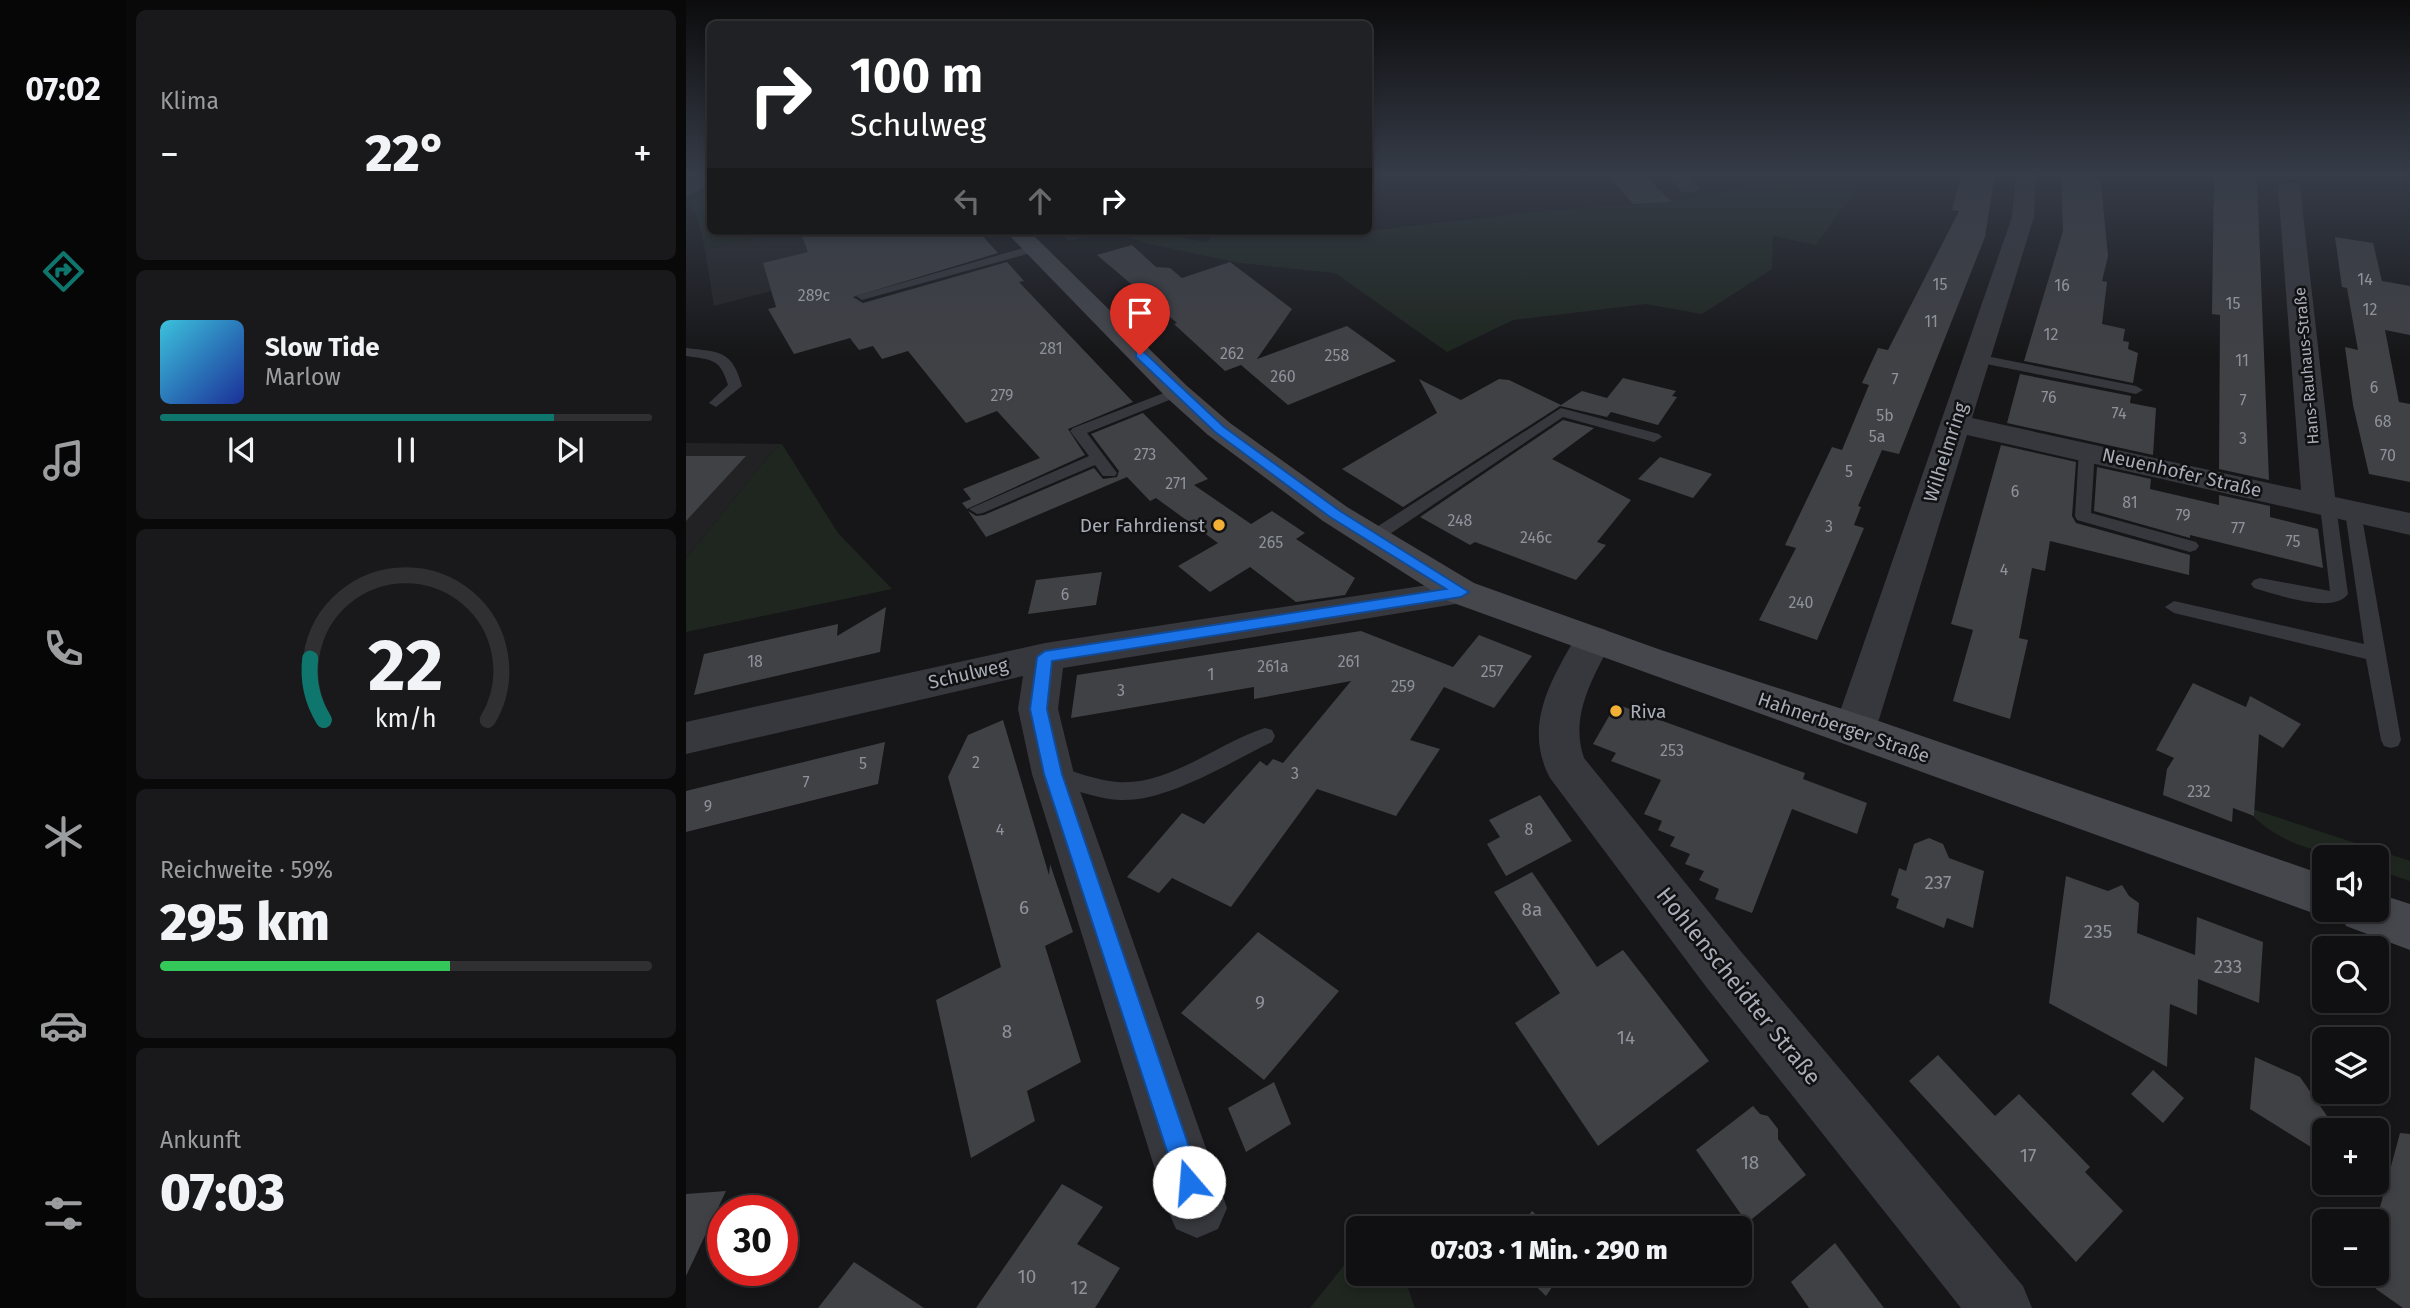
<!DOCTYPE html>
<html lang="de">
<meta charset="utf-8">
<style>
:root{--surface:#101012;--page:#19191b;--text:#f1f3f6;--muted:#9c9d9f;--line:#303032;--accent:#0f766e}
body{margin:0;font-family:"Fira Sans",sans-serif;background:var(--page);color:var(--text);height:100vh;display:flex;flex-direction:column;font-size:26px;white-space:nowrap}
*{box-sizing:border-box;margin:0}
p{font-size:23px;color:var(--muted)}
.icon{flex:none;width:38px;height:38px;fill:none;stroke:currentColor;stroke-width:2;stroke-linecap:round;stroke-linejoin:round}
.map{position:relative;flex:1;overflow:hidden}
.details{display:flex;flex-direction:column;gap:10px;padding:10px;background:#09090a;width:560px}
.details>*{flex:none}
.guide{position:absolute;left:21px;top:21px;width:665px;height:214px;border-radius:10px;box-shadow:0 4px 10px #0003,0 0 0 2px var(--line);background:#202124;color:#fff;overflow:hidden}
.fabs{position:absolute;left:1626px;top:845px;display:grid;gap:14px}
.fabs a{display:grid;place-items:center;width:77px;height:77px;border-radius:10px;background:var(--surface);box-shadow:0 4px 10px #0003,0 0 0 2px var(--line);font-size:35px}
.speed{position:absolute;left:21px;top:1195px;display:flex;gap:14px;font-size:35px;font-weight:700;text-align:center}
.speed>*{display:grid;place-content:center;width:91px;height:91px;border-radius:50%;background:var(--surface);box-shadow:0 4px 10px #0003,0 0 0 2px var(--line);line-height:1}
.speed .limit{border:10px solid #d22;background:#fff;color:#111}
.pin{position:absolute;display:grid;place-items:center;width:60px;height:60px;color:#fff;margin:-72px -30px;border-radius:50% 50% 50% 0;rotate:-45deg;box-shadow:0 0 7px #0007}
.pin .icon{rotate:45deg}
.me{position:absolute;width:77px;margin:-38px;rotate:342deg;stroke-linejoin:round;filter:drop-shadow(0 0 5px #0008)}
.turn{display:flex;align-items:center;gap:24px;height:147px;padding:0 28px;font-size:32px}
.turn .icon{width:91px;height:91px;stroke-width:2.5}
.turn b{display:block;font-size:49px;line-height:60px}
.lanes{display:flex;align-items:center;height:66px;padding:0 28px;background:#0003;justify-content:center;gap:35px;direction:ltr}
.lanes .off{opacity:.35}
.big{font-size:52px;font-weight:800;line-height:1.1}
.details .tile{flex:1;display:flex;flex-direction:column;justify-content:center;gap:10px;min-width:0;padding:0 24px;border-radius:10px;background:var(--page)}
.details .dial{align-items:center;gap:0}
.dial svg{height:182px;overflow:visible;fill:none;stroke:var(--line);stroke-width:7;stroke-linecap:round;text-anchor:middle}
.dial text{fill:var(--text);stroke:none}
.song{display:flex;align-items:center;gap:21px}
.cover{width:84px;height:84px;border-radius:10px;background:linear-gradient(135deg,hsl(190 70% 55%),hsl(230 70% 35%))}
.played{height:7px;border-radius:4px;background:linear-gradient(90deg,var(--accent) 80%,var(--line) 80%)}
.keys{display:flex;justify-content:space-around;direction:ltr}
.heat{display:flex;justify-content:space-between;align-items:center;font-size:38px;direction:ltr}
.charge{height:10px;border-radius:5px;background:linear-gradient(90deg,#34c759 59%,var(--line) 0)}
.trip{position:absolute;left:660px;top:1216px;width:406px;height:70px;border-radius:10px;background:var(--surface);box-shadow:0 4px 10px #0003,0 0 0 2px var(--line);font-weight:800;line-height:70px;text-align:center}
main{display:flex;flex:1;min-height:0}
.dock{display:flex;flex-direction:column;width:126px;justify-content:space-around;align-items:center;background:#060607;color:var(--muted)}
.dock .icon{width:49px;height:49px}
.dock .on{color:var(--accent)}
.dock b{font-size:32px;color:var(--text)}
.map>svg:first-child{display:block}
.built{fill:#222225}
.green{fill:#1e261f}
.building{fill:#404145}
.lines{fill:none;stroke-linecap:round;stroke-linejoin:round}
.lane{fill:#37383d;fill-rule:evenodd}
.street{fill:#37383d;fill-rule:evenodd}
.secondary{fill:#45474d;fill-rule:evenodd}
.route{fill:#1a73e8;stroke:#114b97;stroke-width:2}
.poi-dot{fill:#f2b134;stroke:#111113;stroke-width:2.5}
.labels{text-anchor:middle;stroke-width:5;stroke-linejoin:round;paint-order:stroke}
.number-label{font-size:16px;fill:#8e929b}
.far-street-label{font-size:16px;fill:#a8adb8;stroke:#111113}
.street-label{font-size:19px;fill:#a8adb8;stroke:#111113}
.poi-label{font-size:19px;fill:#a8adb8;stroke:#111113;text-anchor:end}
.near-number-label{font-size:19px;fill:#8e929b}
.near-street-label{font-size:23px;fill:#a8adb8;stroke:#111113}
</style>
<main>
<nav class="dock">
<b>07:02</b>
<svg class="icon on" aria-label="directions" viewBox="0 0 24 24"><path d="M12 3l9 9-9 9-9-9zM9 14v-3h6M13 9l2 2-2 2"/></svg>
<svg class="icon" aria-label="music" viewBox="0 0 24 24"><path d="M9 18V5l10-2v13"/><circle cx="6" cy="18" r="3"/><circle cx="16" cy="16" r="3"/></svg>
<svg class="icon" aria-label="phone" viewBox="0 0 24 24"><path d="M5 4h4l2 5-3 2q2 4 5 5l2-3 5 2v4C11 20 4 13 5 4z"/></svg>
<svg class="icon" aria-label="climate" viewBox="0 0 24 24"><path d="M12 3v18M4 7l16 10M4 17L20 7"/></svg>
<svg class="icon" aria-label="car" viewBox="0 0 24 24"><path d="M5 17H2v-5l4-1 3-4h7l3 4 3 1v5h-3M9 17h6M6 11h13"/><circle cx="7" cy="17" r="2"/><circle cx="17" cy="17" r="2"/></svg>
<svg class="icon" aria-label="filters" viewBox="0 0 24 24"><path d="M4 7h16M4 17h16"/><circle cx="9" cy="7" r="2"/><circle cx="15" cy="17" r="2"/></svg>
</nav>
<section class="details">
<div class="tile"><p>Klima</p>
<div class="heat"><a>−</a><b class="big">22°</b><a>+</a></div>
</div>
<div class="tile">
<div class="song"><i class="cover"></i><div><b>Slow Tide</b><p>Marlow</p></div></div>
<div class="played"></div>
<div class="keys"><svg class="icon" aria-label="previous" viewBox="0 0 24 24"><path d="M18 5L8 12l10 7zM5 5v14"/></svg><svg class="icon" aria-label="pause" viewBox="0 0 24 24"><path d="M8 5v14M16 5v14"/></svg><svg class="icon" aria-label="next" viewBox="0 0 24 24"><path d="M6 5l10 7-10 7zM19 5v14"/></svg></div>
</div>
<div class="tile dial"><svg viewBox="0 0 100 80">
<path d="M14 69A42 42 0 1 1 86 69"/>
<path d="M14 69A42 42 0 0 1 8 42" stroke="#0f766e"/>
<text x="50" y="56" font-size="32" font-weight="700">22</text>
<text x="50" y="72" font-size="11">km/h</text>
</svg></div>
<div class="tile"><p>Reichweite · 59%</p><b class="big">295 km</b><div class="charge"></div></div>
<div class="tile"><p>Ankunft</p><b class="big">07:03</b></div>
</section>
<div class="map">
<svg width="1724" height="1308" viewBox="0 0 1724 1308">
<rect width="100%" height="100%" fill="#161618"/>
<g class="built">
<path d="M101,231H300L302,233L28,306L19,249Z"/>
<path d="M0,443L96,444L84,454L0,558Z"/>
</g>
<g class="green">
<path d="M1072,174H1182L1130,245L1087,236L1086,269L1016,314L960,304L827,320L761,352L649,273L554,263L464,244L424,232L383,241L371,231H464L520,242L525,237L487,231H682L856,211L985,202L1047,189Z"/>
<path d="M24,190V231H101L19,249L10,214L0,203Z"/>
<path d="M96,444L152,533L206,589L0,632V558L84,454Z"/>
<path d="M1566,809L1724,861V881L1691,870L1690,858C1646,857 1599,848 1566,815Z"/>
<path d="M672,1248V1274H717L729,1308H624Z"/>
</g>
<g class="building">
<path d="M921,174H957L986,202L947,204Z"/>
<path d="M1275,174H1309L1299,237L1213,454L1196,450L1172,506L1175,507L1168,525L1178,528L1131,640L1073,620L1110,548L1099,545L1146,447L1156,450L1183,385L1176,383L1192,348L1202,350L1273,211L1266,210Z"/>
<path d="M1375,174H1414L1422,256L1416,281L1421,282L1416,324L1439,329L1437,341L1443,342L1442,349L1452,353L1447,383L1338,361L1377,231Z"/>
<path d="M1528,174H1554L1571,179L1583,480L1533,469L1534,315L1526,314Z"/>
<path d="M114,231H292L312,253L167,297L177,303L321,262L338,281L333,282L447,402L382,429L399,455L281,509L276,503L285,499L277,489L354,458L311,411L280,423L222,351L196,359L187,346L173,350L164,338L108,354L82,309L90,307L77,263L122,252Z"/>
<path d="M1649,237L1687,243L1696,281L1724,286V335L1699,330L1713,402L1724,404V482L1683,474L1667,405L1659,347L1672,350L1661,288L1656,287Z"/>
<path d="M446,245L470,267L484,268L496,278L544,262L606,309L571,359L661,326L710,361L602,405L555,365L539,371L488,324L491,323L411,255Z"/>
<path d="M1334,374L1445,396L1444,403L1470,408L1467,455L1321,423Z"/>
<path d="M937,378L990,391L986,396L991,397L972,425L925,412L921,417L874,406L717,507L656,469L751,413L733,379L775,400L813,379L823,380L875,405L896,391L921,398Z"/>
<path d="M457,413L522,479L508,485L565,524L586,511L619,533L610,539L669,578L659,595L610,602L564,567L524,592L492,566L532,543L470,498L464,501L441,477L300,537L282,511L290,516L298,515L408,468L417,479L431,477L433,471L405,434Z"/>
<path d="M877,420L908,428L866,459L945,500L911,542L920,545L890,580L789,542L784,545L734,517Z"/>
<path d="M1315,445L1390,462L1386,516L1390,523L1504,555L1503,575L1364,541L1359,571L1346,568L1333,638L1342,640L1324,719L1267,701L1287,630L1265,624Z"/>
<path d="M0,456H60L0,521Z"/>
<path d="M974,457L1026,474L1007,498L952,479Z"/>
<path d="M1411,467L1465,479L1464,489L1533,505V495L1584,506V517L1632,529L1637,568L1504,535V538L1408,511Z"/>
<path d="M416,572L410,605L342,614L350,580Z"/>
<path d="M200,607L194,652L8,695L18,654L152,624L151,636Z"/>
<path d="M675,631L767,667L793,635L846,656L808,708L758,687L724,740L754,749L710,816L631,789L545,907L486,878L473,893L441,877L496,813L518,824L574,761L581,766L587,759L597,763L665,681L568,699V687L385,718L391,675Z"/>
<path d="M1507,683L1560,707L1564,696L1615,724L1597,748L1573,734L1568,816L1547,808L1546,822L1477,795L1481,769L1488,758L1470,750Z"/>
<path d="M930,704L1119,773L1117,779L1181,803L1171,834L1106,809L1066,913L1029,899L1033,889L1013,880L1018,871L999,864L1004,854L984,846L989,837L972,830L976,821L958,814L975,780L925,761L930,753L907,744Z"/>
<path d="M317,720L363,875L364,864L387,932L359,946L395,1062L341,1091L349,1121L285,1158L250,1000L315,967L262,777L282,735Z"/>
<path d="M199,742L192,784L0,832V791Z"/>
<path d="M854,795L886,841L820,876L801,844L814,837L803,820Z"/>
<path d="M1243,838L1257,844L1263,858L1298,871L1287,928L1261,918L1258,928L1210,908L1213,899L1205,895L1213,868L1220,871L1228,844Z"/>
<path d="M846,872L911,967L937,950L1023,1061L912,1146L829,1023L874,993L808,892Z"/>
<path d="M1380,876L1422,891L1436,885L1443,896L1453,903L1451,933L1509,955L1511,917L1577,942L1573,1003L1512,979L1511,1015L1484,1004L1481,1067L1363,1003Z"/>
<path d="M572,932L653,991L578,1080L495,1013Z"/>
<path d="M1252,1055L1309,1116L1333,1094L1404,1167L1399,1172L1437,1211L1390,1262L1223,1081Z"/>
<path d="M1569,1057L1614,1077L1641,1116L1633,1152L1564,1109Z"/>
<path d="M1467,1070L1498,1098L1477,1123L1445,1094Z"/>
<path d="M588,1082L605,1124L560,1152L542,1108Z"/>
<path d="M1067,1106L1074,1114L1082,1116L1092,1129V1139L1120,1175L1061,1223L1010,1150Z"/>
<path d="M1714,1133L1724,1134V1308H1717L1690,1289V1222Z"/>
<path d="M376,1184L417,1207L391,1244L434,1268L409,1308H290Z"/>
<path d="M40,1191L0,1276V1194Z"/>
<path d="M846,1211L865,1228H833Z"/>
<path d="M1149,1243L1198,1308H1123L1105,1282Z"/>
<path d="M168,1262L238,1308H132Z"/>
<path d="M837,1274H875L860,1296Z"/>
</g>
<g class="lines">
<g class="lane">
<path d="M348,245L352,247V251L176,300L170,296Z"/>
<path d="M0,348C34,352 46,350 56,386L30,407L23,403L42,385C34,358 26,360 0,356Z"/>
<path d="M1290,354L1450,386L1457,390L1450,394L1285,361V355Z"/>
<path d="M491,388L498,392L496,395L401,433L431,473L429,476H417L409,465L297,513L291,514L283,509L403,456L384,431L387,428Z"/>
<path d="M875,408L973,434L976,437L968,442L877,417L695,540H683L680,536L683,532Z"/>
<path d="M1401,445L1409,450L1405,513L1510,542L1513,546L1510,550L1504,552L1391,520L1389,516L1393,450Z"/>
<path d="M1642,501L1650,506L1662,594C1648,615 1589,594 1568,588L1565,584L1568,580L1574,578L1644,591L1634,506Z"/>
<path d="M1667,507L1675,512L1715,740L1712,746L1705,748L1698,746L1695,740L1680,659L1488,613L1479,607L1488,601L1678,644L1659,512Z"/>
<path d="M579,728L586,730L589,736L586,742C544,762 482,802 434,800C409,799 384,788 360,780L357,774L360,768L368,765C389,772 410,780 431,782C484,786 531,743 579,728Z"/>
</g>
<g class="street">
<path d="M16,174H24V186L0,196V182Z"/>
<path d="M980,174H1001L1014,188L1010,192H996Z"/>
<path d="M1330,174H1350L1348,217L1286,418L1615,490L1592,187L1596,183H1610L1614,187L1649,497L1724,513V535L1281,435L1190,729L1184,740L1169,745L1154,740L1148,729L1326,217Z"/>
<path d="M775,580L788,583L793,592L788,601L377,668L372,709L388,774L541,1208L532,1229L511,1238L490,1229L481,1208L346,774L332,709L337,676L0,754V722L359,643Z"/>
<path d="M907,626L920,630L926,640C908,677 883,715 898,758L1057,954L1337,1286L1346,1308H1275L1021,988L864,778C836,725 866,678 894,630Z"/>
</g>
<path class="secondary" d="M319,231H343L501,386L544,423L661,507L788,583L975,650L1184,718L1638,875V910H1690V893L1724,904V950L1660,926L1654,912L1638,917L762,601L637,521L522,435L481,398Z"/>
</g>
<linearGradient id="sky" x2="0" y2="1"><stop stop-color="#0c0c0d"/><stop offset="0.49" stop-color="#363c48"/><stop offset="1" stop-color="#363c48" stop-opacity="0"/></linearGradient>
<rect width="1724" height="357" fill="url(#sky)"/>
<path class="route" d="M450,352H458L538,427L654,511L783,592L775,597L366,661L361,709L376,774L515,1182L511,1191L503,1194L494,1191L491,1182L358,774L344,709L351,657L359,651L760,589L644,517L529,432L450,357Z"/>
<g class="poi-dot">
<circle cx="533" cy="525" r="7"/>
<circle cx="930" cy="711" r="7"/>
</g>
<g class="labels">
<g class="number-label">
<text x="1679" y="285">14</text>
<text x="1254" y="290">15</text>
<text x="1376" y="291">16</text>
<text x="128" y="301">289c</text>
<text x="1547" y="309">15</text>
<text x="1684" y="315">12</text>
<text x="1245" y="327">11</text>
<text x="1365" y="340">12</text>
<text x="365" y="354">281</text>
<text x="546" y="359">262</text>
<text x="651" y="361">258</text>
<text x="1556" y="366">11</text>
<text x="597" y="382">260</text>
<text x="1209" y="385">7</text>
<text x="1688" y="393">6</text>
<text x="316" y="401">279</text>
<text x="1363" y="403">76</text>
<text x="1557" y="406">7</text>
<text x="1433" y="419">74</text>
<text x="1199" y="421">5b</text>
<text x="1697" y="427">68</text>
<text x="1191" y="442">5a</text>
<text x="1557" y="444">3</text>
<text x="459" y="460">273</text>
<text x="1702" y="461">70</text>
<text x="1163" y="477">5</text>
<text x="490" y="489">271</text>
<text x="1329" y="497">6</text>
<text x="1444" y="508">81</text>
<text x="1497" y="521">79</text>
<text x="774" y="526">248</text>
<text x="1143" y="532">3</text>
<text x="1552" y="534">77</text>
<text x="850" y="543">246c</text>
<text x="1607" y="547">75</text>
<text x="585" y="548">265</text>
<text x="1318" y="575">4</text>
<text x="379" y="600">6</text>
<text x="1115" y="608">240</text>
<text x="69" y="667">18</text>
<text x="663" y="667">261</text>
<text x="587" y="672">261a</text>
<text x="806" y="677">257</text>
<text x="525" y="680">1</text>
<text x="717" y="692">259</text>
<text x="435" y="696">3</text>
<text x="986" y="756">253</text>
<text x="290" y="768">2</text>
<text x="177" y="769">5</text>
<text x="609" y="779">3</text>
<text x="120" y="788">7</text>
<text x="1513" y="797">232</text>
<text x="22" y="812">9</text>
<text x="314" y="835">4</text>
<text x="843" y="835">8</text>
</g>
<g class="far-street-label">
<text transform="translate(1620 366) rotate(-95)" y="6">Hans-Rauhaus-Straße</text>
</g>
<g class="street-label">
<text transform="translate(1259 452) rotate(-72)" y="7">Wilhelmring</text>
<text transform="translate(1496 472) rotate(13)" y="7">Neuenhofer Straße</text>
<text transform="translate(282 673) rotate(-13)" y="7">Schulweg</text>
<text transform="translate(1158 727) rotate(19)" y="7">Hahnerberger Straße</text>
</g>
<g class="poi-label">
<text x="519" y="532">Der Fahrdienst</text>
<text x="944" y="718" text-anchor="start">Riva</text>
</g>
<g class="near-number-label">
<text x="1252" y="889">237</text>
<text x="338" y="914">6</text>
<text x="846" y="916">8a</text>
<text x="1412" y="938">235</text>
<text x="1542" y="973">233</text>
<text x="574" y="1009">9</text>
<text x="321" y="1038">8</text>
<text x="940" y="1044">14</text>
<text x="1342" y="1162">17</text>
<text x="1064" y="1169">18</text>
<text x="341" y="1283">10</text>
<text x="393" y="1294">12</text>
</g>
<g class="near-street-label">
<text transform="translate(1053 986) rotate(51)" y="8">Hohlenscheidter Straße</text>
</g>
</g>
</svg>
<div class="fabs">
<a><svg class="icon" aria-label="sound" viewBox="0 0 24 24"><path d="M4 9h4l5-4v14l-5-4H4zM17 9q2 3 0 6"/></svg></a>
<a><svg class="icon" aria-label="search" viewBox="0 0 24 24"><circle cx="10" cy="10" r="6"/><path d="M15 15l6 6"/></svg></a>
<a><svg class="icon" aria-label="layers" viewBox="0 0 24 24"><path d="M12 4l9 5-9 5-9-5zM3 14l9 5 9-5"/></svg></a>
<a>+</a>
<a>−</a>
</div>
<div class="speed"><div class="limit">30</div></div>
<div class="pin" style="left:454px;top:355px;background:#d93025"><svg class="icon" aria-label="arrive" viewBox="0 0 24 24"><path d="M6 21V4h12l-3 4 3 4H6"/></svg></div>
<svg class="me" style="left:503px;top:1182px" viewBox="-20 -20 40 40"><circle r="19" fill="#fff"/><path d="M0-13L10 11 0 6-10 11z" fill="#1a73e8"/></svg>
<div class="trip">07:03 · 1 Min. · 290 m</div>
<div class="guide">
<div class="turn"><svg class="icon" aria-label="right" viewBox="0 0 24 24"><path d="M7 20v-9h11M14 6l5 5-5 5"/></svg><div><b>100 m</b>Schulweg</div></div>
<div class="lanes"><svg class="icon off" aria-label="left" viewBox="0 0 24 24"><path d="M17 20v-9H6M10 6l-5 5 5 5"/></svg><svg class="icon off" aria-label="ahead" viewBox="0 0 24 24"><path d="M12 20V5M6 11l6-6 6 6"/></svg><svg class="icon" aria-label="right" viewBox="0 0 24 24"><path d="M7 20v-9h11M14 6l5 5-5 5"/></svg></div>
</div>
</div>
</main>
